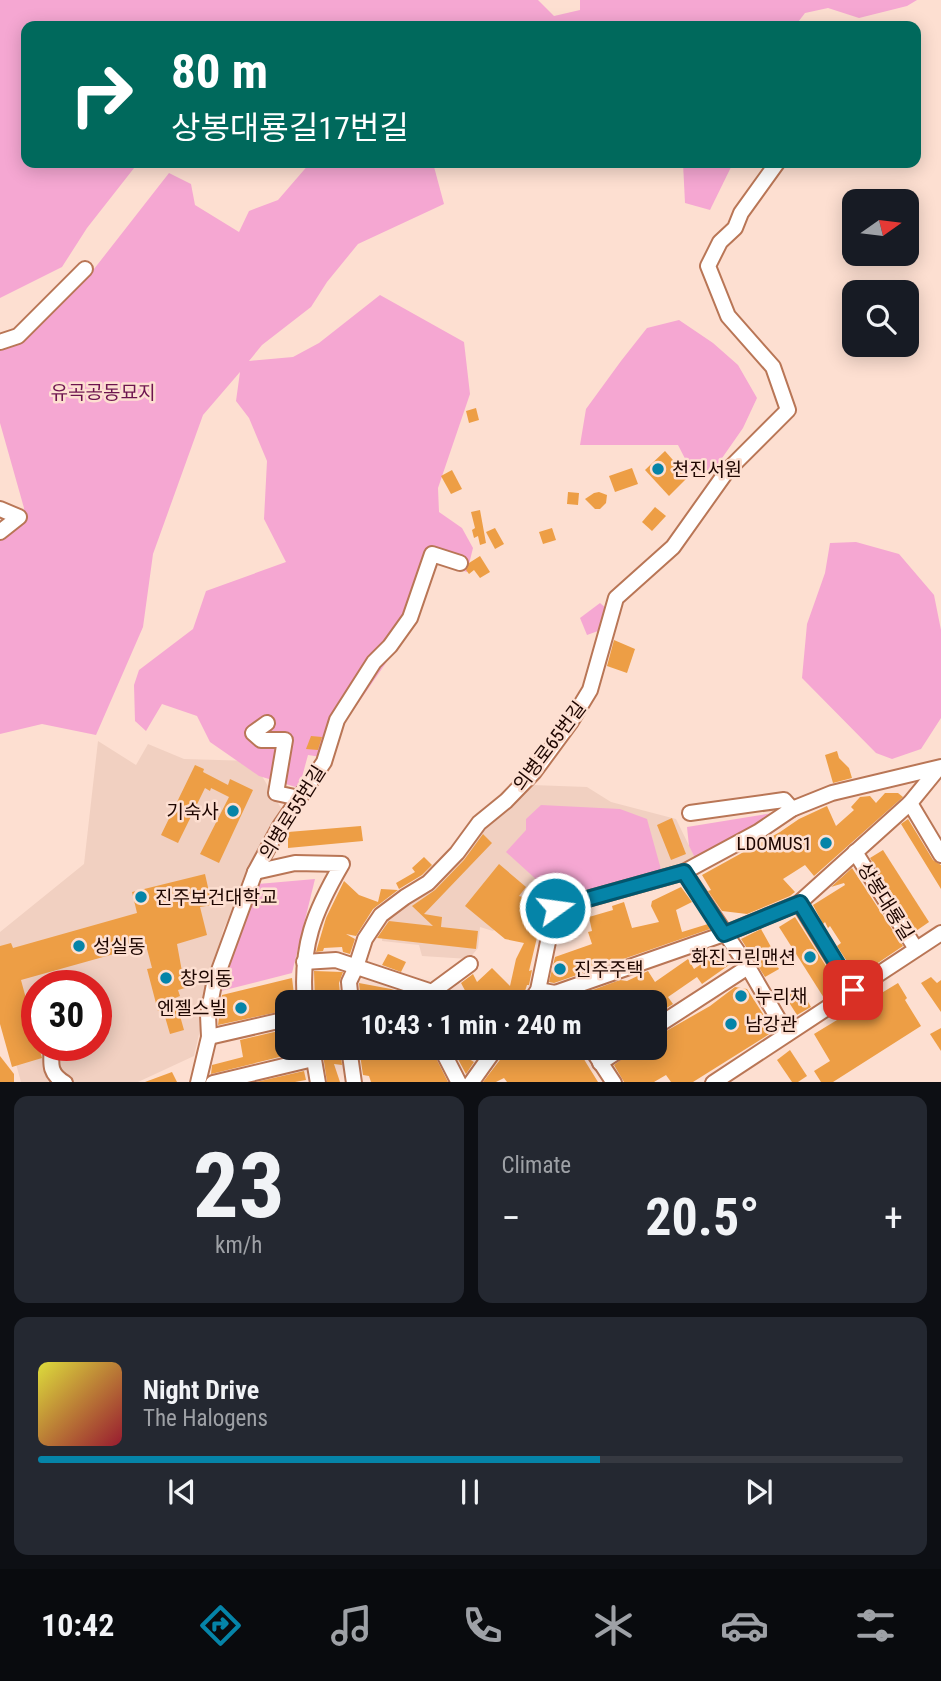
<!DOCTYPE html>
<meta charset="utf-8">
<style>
:root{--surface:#171b24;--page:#242831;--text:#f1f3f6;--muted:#9ea1a6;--line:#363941;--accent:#0584a8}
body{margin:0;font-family:"Roboto Condensed","Noto Sans KR",sans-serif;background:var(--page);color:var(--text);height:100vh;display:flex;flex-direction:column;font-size:26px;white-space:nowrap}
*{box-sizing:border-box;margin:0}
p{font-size:23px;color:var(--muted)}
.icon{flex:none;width:38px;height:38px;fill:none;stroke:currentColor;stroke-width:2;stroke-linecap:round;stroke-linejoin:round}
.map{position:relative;height:1082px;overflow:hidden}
.sheet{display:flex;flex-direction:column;gap:14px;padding:14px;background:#0d0f14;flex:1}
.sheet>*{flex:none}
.hud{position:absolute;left:21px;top:21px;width:900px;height:147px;border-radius:14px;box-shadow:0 4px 18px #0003;background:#00695c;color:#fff;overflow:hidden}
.needle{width:46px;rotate:76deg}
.tools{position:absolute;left:842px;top:189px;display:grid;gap:14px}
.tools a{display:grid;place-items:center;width:77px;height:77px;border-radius:14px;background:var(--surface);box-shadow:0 4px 18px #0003;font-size:35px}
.speed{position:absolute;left:21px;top:970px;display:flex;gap:14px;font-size:35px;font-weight:700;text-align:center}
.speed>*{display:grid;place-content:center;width:91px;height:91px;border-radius:50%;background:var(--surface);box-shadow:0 4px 18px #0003;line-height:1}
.speed .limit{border:10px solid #d22;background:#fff;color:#111}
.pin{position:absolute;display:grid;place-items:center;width:60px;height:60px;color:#fff;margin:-30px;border-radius:14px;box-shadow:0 4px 10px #0006}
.me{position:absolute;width:77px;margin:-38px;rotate:76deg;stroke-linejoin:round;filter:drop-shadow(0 0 5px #0008)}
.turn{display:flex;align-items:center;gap:24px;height:147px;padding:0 35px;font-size:32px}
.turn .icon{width:91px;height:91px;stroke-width:2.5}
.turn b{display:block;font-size:49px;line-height:60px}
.big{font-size:52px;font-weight:700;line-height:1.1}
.sheet .widget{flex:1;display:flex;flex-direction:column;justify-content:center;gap:10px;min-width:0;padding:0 24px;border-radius:14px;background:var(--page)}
.sheet .dial{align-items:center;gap:0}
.dial b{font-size:91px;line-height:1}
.song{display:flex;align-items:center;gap:21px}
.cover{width:84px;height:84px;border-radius:10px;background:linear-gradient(135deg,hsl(60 70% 55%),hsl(350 70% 35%))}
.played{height:7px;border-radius:4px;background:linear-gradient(90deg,var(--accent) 65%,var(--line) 65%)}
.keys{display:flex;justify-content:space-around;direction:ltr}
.heat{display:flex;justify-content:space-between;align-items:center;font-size:38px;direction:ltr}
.sheet .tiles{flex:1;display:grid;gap:14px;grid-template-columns:1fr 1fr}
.widget:last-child{grid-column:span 2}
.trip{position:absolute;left:275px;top:990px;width:392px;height:70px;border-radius:14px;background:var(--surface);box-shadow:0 4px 18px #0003;font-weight:700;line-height:70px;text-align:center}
.tabs{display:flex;height:112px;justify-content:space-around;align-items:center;background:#090b0e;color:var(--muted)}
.tabs .icon{width:49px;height:49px}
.tabs .selected{color:var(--accent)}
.tabs b{font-size:32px;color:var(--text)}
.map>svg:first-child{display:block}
.built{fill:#f1d0c1;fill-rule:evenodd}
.green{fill:#f5a7d2}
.building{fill:#ed9e45}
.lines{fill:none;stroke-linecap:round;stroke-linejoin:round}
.minor-casing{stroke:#b97656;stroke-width:18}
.minor{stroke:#fff;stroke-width:14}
.route-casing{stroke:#03566d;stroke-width:18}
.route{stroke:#0584a8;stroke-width:12}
.poi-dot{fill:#0584a8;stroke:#fddfd1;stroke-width:2.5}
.labels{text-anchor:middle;stroke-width:5;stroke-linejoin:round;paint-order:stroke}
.park-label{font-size:19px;fill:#6d144e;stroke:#fddfd1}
.poi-label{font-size:19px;fill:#1e0600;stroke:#fddfd1;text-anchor:start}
.street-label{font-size:19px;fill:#1e0600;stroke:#fddfd1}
</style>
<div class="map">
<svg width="941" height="1083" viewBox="0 0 941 1083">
<rect width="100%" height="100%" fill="#fddfd1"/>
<g class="built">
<path d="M98,741L136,765L148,744L184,759L253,761L281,808L223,930L194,1056L138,1082H21L0,1006V932L84,864ZM37,985H96V1045H37Z"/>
<path d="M532,785L587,787L611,802L676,819L697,862L623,887L549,903L529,896L493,931L480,927L478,948L469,959L422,956L419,945L382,941L384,923L485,822Z"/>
</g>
<g class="green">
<path d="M0,0H538L554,16L580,10V0H917L907,6L859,18L828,8L805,13L795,26H26V163H138L87,228L62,267L0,298Z"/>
<path d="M310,163H433L444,204L358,244L327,282L311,307L262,345L249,361L293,357L319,343L380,295L464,342L470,394L438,488L439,512L462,528L473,548L467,572L431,562L399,644L321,757L308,755L299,788L259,776L210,742L197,716L162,704L146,731L135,721L134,685L139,670L193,629L206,591L286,562L264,519L267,461L249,418L236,401L240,372L203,415L153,554L143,627L96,735L42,724L0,734V537L20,524L24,508L0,423V338L87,278L169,173L191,184L195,205L239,232L249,211L278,200Z"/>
<path d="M683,163H733L710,210L685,203Z"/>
<path d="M679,320L713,343L738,365L757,398L743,428L713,471L693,474L678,445H580L586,409L621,361L647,328Z"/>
<path d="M856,542L899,554L934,595L941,630V718L921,749L892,759L876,753L802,678L807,624L825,573L830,543Z"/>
<path d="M600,603L607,609L598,631L587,635L580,618Z"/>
<path d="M541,805L620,809L647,819L662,873L609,888L549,891L506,852L526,830V819Z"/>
<path d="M773,813L697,862L689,846L687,827Z"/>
<path d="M315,879L292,973L221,991L258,884Z"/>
</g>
<g class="building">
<path d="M476,408L479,420L469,423L466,411Z"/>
<path d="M665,451L688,477L669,496L645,470Z"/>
<path d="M632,468L638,484L615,492L609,476Z"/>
<path d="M452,470L462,489L451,494L441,476Z"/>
<path d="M568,492L579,493L578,505L567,504Z"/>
<path d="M599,492L607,495L606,503L600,509H595L585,499L594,493Z"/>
<path d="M655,507L666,516L652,531L642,522Z"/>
<path d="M480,510L486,543L480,545L478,536L474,538L472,530L475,528L471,512Z"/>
<path d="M495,528L504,544L495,549L486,532Z"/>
<path d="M552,528L556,540L543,544L539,532Z"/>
<path d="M480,556L490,572L480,578L474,570L469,574L466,570L469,563Z"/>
<path d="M614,640L635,649L627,673L607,666Z"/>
<path d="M311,736L322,737L318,750L306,749Z"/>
<path d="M837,751L839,758L849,768L852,778L833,783L825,755Z"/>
<path d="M195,765L204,769L203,772L228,785L230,779L253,790L219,863L200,854L229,797L211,788L210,791L205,788L178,843L161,835Z"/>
<path d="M885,793H898L903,797L814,876L805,865L783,879L795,892L790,896L747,914L722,911L708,891L711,890L702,875L780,832L799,819L827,806L836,826L854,810L851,807L860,797L870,796L876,803Z"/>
<path d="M672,818L686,854L671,860L657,825Z"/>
<path d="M908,819L933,860L941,865V889L901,824Z"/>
<path d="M361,826L363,841L288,848V832Z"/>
<path d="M483,834L492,843L424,914L442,917L441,927L478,931L476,949L377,938L389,921L433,926L412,906L435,890L464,860Z"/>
<path d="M883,850L929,922L916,931L870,858Z"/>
<path d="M424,857L432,865L422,875L399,889L396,883L415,872L412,868Z"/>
<path d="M499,864L526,887L519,896L545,904L529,971L532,970L529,985H527L524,994L513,991L519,1003H458L468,996L461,983L473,974L477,982L492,968L510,986L516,959L524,943L505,939L465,906Z"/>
<path d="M852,868L903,946L857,977L837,946L841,943L830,926L828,928L825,922L823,924L813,905L845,885L844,883L831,887Z"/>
<path d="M205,874L212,905L200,907L207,935L177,944L185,988L178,990L180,996L175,998L184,1030L170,1034L163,1010L158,1011L147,969L152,968L146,945L21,980L42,1058L12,1067L0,1024V946L11,943L13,948L137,913L132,892Z"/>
<path d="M344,881L359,895L378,902L381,889L398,890L373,909L356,936L346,934L355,939L350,954L343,952L342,947L324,948L323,951L316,952L326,918Z"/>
<path d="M681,887L692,902L676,910L682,932L708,924L710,929L554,983L549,982L555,957L592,944L588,932L592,931L589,917L613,910L612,906L624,902L632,928L659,922L651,906L652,901Z"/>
<path d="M795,917L840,988L824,998L779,927Z"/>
<path d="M761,929L771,947L767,950L779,969L765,977L741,939Z"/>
<path d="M719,952L729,965L702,984L697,977L668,997L673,1004L654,1016V1003H564L565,1000L620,980L627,981L648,971L655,982L688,959L694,969Z"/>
<path d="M388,954L406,962L401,972L382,965Z"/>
<path d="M314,971L343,972L339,983L341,1003H315Z"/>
<path d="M931,977L937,983L941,980V1012L921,983Z"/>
<path d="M292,978L295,1003H287V1010L218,1025L222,995Z"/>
<path d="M359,983L391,989L422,999V1003H361Z"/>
<path d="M898,983L907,998L905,1000L921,1026L833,1082H821L814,1071L830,1061L814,1034Z"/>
<path d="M735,987L747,989L772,1028L771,1033L693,1082H671L666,1075L654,1082H624L614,1065L636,1048H654V1038L710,1006Z"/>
<path d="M792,988L794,991L800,988L811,1007L797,1015L783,993Z"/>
<path d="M941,1028V1051L930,1034Z"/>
<path d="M287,1029V1048H299L300,1052L211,1074L212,1065L243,1057L240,1040Z"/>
<path d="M322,1048H340L342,1065L334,1064L340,1082H327Z"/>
<path d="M359,1048H431L448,1082H371L369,1076L363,1075Z"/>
<path d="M452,1048H475L464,1056L474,1062L466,1074Z"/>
<path d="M509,1048H577L598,1082H507L504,1078L496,1082H483Z"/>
<path d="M790,1050L807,1076L798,1082H792L777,1060Z"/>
<path d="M0,1056L14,1074V1082H0Z"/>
<path d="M304,1071L306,1080L295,1082H256Z"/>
<path d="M172,1072L177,1082H145Z"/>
</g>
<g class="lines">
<g class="minor-casing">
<g id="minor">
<path d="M0,342L18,336L85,269"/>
<path d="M0,509L19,517L0,532"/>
<path d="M267,723L253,733L261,740H285L276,793L299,798"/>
<path d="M910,803L941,855"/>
<path d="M690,813L784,800L792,809"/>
<path d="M855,852L916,949"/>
<path d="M255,872L295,863L342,864C314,912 300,946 305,1003"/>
<path d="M684,872L748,967L787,1034"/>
<path d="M799,903L853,991"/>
<path d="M304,962L336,960L432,992"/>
<path d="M538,990L555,993L724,934L799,903L910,803L937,770"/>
<path d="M351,1003L349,982L356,967L365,939L381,915L405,897L428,883L457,853L479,823L506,801L534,772L570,723L590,690L616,598L673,547L727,471L788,410L773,367L728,316L708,266L720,242L735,228L741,213L777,163"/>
<path d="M432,1003V992L470,964"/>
<path d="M529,1003L538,990L555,908L684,872L758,832L792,809L832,793L941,767"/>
<path d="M654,1028L748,967"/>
<path d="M209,1037L287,1019"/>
<path d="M52,1045C51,1063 48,1073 65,1083"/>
<path d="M312,1048L318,1083"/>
<path d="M349,1048L354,1083"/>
<path d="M441,1048L459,1083"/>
<path d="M591,1048L614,1083"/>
<path d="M600,1063L623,1048"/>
<path d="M198,1083L209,1037L208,1015L214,984L255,872L280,826L324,762L337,720L374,662L390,646L410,618L432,554L460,563"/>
<path d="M213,1083L313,1059"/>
<path d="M471,1083L496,1048"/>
<path d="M713,1083L941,933"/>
</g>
</g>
<use href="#minor" class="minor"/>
</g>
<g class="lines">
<g class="route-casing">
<path id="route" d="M555,908L684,872L724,934L800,903L853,990"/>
</g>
<use href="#route" class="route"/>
</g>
<g class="poi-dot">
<circle cx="658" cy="469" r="7"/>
<circle cx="233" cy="811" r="7"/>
<circle cx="826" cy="843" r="7"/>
<circle cx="141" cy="897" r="7"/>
<circle cx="79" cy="946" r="7"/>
<circle cx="810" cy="957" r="7"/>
<circle cx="560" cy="969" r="7"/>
<circle cx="166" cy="978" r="7"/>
<circle cx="741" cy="996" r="7"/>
<circle cx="241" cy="1008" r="7"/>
<circle cx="731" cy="1024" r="7"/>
</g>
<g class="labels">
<g class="park-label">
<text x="103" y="399">유곡공동묘지</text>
</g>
<g class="poi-label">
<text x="672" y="476">천진서원</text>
<text x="219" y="818" text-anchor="end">기숙사</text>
<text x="812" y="850" text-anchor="end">LDOMUS1</text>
<text x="155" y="904">진주보건대학교</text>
<text x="93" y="953">성실동</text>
<text x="796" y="964" text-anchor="end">화진그린맨션</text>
<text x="574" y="976">진주주택</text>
<text x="180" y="985">창의동</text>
<text x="755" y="1003">누리채</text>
<text x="227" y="1015" text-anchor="end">엔젤스빌</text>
<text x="745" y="1031">남강관</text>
</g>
<g class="street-label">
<text transform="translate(549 746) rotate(-53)" y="7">의병로65번길</text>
<text transform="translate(292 812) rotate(-58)" y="7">의병로55번길</text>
<text transform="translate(886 901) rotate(58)" y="7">상봉대룡길</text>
</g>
</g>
</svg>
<div class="tools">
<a><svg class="needle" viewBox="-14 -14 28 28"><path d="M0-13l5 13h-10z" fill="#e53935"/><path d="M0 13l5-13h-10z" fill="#9ea1a6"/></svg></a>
<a><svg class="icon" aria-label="search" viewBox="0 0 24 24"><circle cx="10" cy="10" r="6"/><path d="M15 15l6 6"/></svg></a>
</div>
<div class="speed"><div class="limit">30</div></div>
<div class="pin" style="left:853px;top:990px;background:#d93025"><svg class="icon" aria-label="arrive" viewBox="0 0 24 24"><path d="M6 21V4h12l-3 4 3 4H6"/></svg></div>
<svg class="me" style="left:555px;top:908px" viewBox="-20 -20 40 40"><circle r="17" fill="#0584a8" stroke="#fff" stroke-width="3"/><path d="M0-11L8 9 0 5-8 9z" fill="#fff"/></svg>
<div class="trip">10:43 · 1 min · 240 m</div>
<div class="hud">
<div class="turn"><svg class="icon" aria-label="right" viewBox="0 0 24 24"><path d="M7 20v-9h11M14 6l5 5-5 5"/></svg><div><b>80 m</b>상봉대룡길17번길</div></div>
</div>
</div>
<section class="sheet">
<div class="tiles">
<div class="widget dial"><b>23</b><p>km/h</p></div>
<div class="widget"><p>Climate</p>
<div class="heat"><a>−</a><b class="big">20.5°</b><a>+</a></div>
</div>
<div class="widget">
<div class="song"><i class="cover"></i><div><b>Night Drive</b><p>The Halogens</p></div></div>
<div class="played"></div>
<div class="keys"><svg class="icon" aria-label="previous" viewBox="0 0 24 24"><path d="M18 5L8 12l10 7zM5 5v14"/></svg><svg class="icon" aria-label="pause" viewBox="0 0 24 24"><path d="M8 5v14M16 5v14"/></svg><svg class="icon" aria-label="next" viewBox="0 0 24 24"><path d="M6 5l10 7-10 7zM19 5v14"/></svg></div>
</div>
</div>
</section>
<nav class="tabs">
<b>10:42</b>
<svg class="icon selected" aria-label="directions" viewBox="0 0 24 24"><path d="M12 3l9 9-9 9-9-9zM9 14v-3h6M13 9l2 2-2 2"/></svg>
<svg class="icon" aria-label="music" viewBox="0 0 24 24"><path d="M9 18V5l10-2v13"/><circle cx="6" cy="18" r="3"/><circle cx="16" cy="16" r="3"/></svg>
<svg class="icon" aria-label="phone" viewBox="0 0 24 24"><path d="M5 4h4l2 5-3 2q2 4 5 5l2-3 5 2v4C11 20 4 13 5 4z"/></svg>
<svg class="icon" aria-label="climate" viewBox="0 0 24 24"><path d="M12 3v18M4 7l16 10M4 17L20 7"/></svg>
<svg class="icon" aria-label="car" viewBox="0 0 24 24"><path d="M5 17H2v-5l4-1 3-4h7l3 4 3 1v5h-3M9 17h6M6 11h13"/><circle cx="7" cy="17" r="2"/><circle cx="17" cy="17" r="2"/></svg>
<svg class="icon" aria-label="filters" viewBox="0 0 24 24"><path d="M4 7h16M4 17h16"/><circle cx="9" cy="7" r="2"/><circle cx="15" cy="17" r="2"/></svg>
</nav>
